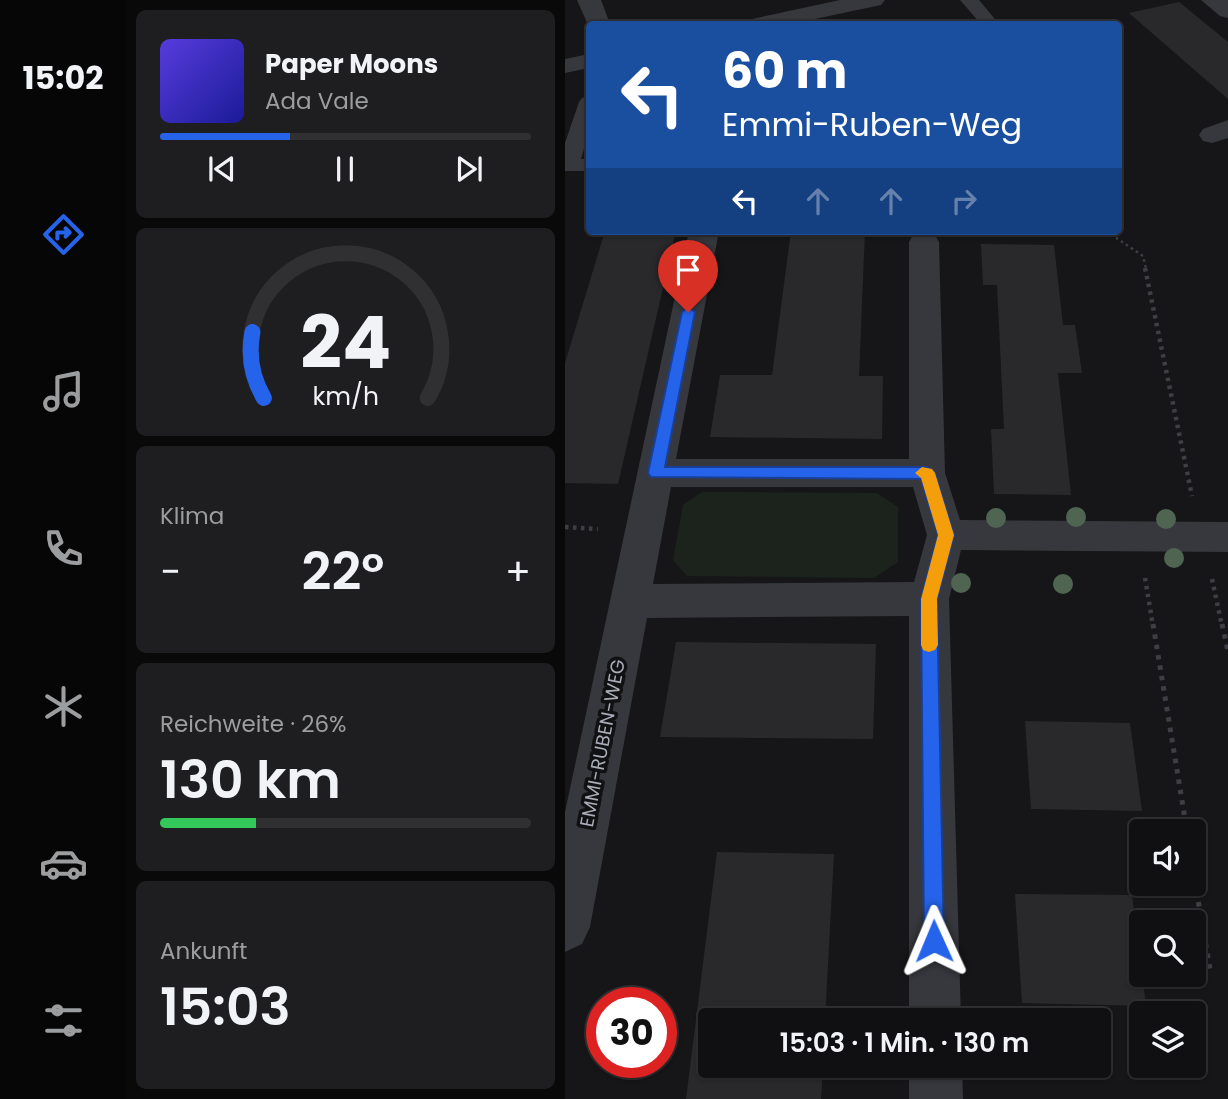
<!DOCTYPE html>
<html lang="de">
<meta charset="utf-8">
<style>
:root{--surface:#101012;--page:#1e1e20;--text:#f1f3f6;--muted:#9c9d9f;--line:#303032;--accent:#2563eb}
body{margin:0;font-family:Poppins,sans-serif;background:var(--page);color:var(--text);height:100vh;display:flex;flex-direction:column;font-size:26px;white-space:nowrap}
*{box-sizing:border-box;margin:0}
p{font-size:23px;color:var(--muted)}
.icon{flex:none;width:38px;height:38px;fill:none;stroke:currentColor;stroke-width:2;stroke-linecap:round;stroke-linejoin:round}
.map{position:relative;flex:1;overflow:hidden}
.sheet{display:flex;flex-direction:column;gap:10px;padding:10px;background:#09090a;width:439px}
.sheet>*{flex:none}
.hud{position:absolute;left:21px;top:21px;width:536px;height:214px;border-radius:7px;box-shadow:0 2px 5px #0004,0 0 0 2px var(--line);background:#1a4fa0;color:#fff;overflow:hidden}
.tools{position:absolute;left:564px;top:819px;display:grid;gap:14px}
.tools a{display:grid;place-items:center;width:77px;height:77px;border-radius:7px;background:var(--surface);box-shadow:0 2px 5px #0004,0 0 0 2px var(--line);font-size:35px}
.speed{position:absolute;left:21px;top:987px;display:flex;gap:14px;font-size:35px;font-weight:700;text-align:center}
.speed>*{display:grid;place-content:center;width:91px;height:91px;border-radius:50%;background:var(--surface);box-shadow:0 2px 5px #0004,0 0 0 2px var(--line);line-height:1}
.speed .limit{border:10px solid #d22;background:#fff;color:#111}
.pin{position:absolute;display:grid;place-items:center;width:60px;height:60px;color:#fff;margin:-72px -30px;border-radius:50% 50% 50% 0;rotate:-45deg;box-shadow:0 0 7px #0007}
.pin .icon{rotate:45deg}
.me{position:absolute;width:77px;margin:-38px;rotate:359deg;stroke-linejoin:round;filter:drop-shadow(0 0 5px #0008)}
.turn{display:flex;align-items:center;gap:24px;height:147px;padding:0 21px;font-size:32px}
.turn .icon{width:91px;height:91px;stroke-width:2.5}
.turn b{display:block;font-size:49px;line-height:60px}
.lanes{display:flex;align-items:center;height:66px;padding:0 21px;background:#0003;justify-content:center;gap:35px;direction:ltr}
.lanes .off{opacity:.35}
.big{font-size:52px;font-weight:600;line-height:1.1}
.sheet .tile{flex:1;display:flex;flex-direction:column;justify-content:center;gap:10px;min-width:0;padding:0 24px;border-radius:10px;background:var(--page)}
.sheet .dial{align-items:center;gap:0}
.dial svg{height:182px;overflow:visible;fill:none;stroke:var(--line);stroke-width:7;stroke-linecap:round;text-anchor:middle}
.dial text{fill:var(--text);stroke:none}
.song{display:flex;align-items:center;gap:21px}
.cover{width:84px;height:84px;border-radius:10px;background:linear-gradient(135deg,hsl(250 70% 55%),hsl(240 70% 35%))}
.played{height:7px;border-radius:4px;background:linear-gradient(90deg,var(--accent) 35%,var(--line) 35%)}
.keys{display:flex;justify-content:space-around;direction:ltr}
.heat{display:flex;justify-content:space-between;align-items:center;font-size:38px;direction:ltr}
.charge{height:10px;border-radius:5px;background:linear-gradient(90deg,#34c759 26%,var(--line) 0)}
.trip{position:absolute;left:133px;top:1008px;width:413px;height:70px;border-radius:7px;background:var(--surface);box-shadow:0 2px 5px #0004,0 0 0 2px var(--line);font-weight:600;line-height:70px;text-align:center}
main{display:flex;flex:1;min-height:0}
.dock{display:flex;flex-direction:column;width:126px;justify-content:space-around;align-items:center;background:#060607;color:var(--muted)}
.dock .icon{width:49px;height:49px}
.dock .on{color:var(--accent)}
.dock b{font-size:32px;color:var(--text)}
.map>svg:first-child{display:block}
.green{fill:#1c231d}
.building{fill:#29292c}
.lines{fill:none;stroke-linecap:round;stroke-linejoin:round}
.path-far2{stroke:#3d3f44;stroke-width:2.5;stroke-dasharray:2.5 3.5;stroke-linecap:butt}
.path-far1{stroke:#3d3f44;stroke-width:4.5;stroke-dasharray:3.5 4.5;stroke-linecap:butt}
.path{stroke:#3d3f44;stroke-width:5;stroke-dasharray:4.5 6;stroke-linecap:butt}
.lane{fill:#37383d;fill-rule:evenodd}
.street{fill:#37383d;fill-rule:evenodd}
.tree{fill:#506452}
.route{fill:#2563eb;stroke:#184099;stroke-width:2}
.slow{fill:#f59e0b}
.labels{text-anchor:middle;stroke-width:7;stroke-linejoin:round;paint-order:stroke}
.street-label{font-size:19px;fill:#a8adb8;stroke:#111113}
</style>
<main>
<nav class="dock">
<b>15:02</b>
<svg class="icon on" aria-label="directions" viewBox="0 0 24 24"><path d="M12 3l9 9-9 9-9-9zM9 14v-3h6M13 9l2 2-2 2"/></svg>
<svg class="icon" aria-label="music" viewBox="0 0 24 24"><path d="M9 18V5l10-2v13"/><circle cx="6" cy="18" r="3"/><circle cx="16" cy="16" r="3"/></svg>
<svg class="icon" aria-label="phone" viewBox="0 0 24 24"><path d="M5 4h4l2 5-3 2q2 4 5 5l2-3 5 2v4C11 20 4 13 5 4z"/></svg>
<svg class="icon" aria-label="climate" viewBox="0 0 24 24"><path d="M12 3v18M4 7l16 10M4 17L20 7"/></svg>
<svg class="icon" aria-label="car" viewBox="0 0 24 24"><path d="M5 17H2v-5l4-1 3-4h7l3 4 3 1v5h-3M9 17h6M6 11h13"/><circle cx="7" cy="17" r="2"/><circle cx="17" cy="17" r="2"/></svg>
<svg class="icon" aria-label="filters" viewBox="0 0 24 24"><path d="M4 7h16M4 17h16"/><circle cx="9" cy="7" r="2"/><circle cx="15" cy="17" r="2"/></svg>
</nav>
<section class="sheet">
<div class="tile">
<div class="song"><i class="cover"></i><div><b>Paper Moons</b><p>Ada Vale</p></div></div>
<div class="played"></div>
<div class="keys"><svg class="icon" aria-label="previous" viewBox="0 0 24 24"><path d="M18 5L8 12l10 7zM5 5v14"/></svg><svg class="icon" aria-label="pause" viewBox="0 0 24 24"><path d="M8 5v14M16 5v14"/></svg><svg class="icon" aria-label="next" viewBox="0 0 24 24"><path d="M6 5l10 7-10 7zM19 5v14"/></svg></div>
</div>
<div class="tile dial"><svg viewBox="0 0 100 80">
<path d="M14 69A42 42 0 1 1 86 69"/>
<path d="M14 69A42 42 0 0 1 9 40" stroke="#2563eb"/>
<text x="50" y="56" font-size="32" font-weight="700">24</text>
<text x="50" y="72" font-size="11">km/h</text>
</svg></div>
<div class="tile"><p>Klima</p>
<div class="heat"><a>−</a><b class="big">22°</b><a>+</a></div>
</div>
<div class="tile"><p>Reichweite · 26%</p><b class="big">130 km</b><div class="charge"></div></div>
<div class="tile"><p>Ankunft</p><b class="big">15:03</b></div>
</section>
<div class="map">
<svg width="663" height="1099" viewBox="0 0 663 1099">
<rect width="100%" height="100%" fill="#161618"/>
<path class="green" d="M137,492L312,493L333,507V562L309,578L122,576L108,560L118,505Z"/>
<g class="building">
<path d="M614,2L663,42V99L564,13Z"/>
<path d="M40,231H111L53,484L0,483V363Z"/>
<path d="M226,231H300L294,376H318L317,439L145,437L155,375H207Z"/>
<path d="M416,244L489,245L498,325H510L517,373H493L506,495L429,494L426,429H439L432,285H418Z"/>
<path d="M111,642L311,644L308,739L95,737Z"/>
<path d="M460,721L565,723L577,811L466,809Z"/>
<path d="M152,852L269,854L260,1020H145V1066H258L256,1099H121Z"/>
<path d="M450,894L567,895L581,1006L457,1003Z"/>
</g>
<g class="lines">
<path class="path-far2" d="M541,231L578,256L581,269"/>
<g class="path-far1">
<path d="M580,268L627,496"/>
<path d="M0,527L33,529"/>
<path d="M580,578L588,626"/>
<path d="M647,579L657,626"/>
</g>
<g class="path">
<path d="M588,624L622,831"/>
<path d="M657,624L663,651"/>
<path d="M628,871L645,969"/>
</g>
<g class="lane">
<path d="M395,0H414L434,24H416Z"/>
<path d="M24,96V131L16,159H24V171H0V143L14,102L17,98Z"/>
</g>
<g class="street">
<path d="M12,0H36L45,24H24V27Z"/>
<path d="M275,0H320L316,5L226,24H183L187,19Z"/>
<path d="M636,0H663V18L655,16Z"/>
<path d="M24,54V68L0,73V59Z"/>
<path d="M663,120V138L647,143L638,141L634,135L638,129Z"/>
<path d="M124,231H154L111,459H344V242L348,235L359,233L370,235L374,242L380,473L395,520L663,522V552L396,550L384,599L396,1020H344V616L82,618L25,927L17,944L0,952V812ZM106,487H348L362,535L349,582L88,584Z"/>
<path d="M344,1066H397L398,1099H344Z"/>
</g>
</g>
<g class="tree">
<circle cx="511" cy="517" r="10"/>
<circle cx="431" cy="518" r="10"/>
<circle cx="601" cy="519" r="10"/>
<circle cx="609" cy="558" r="10"/>
<circle cx="396" cy="583" r="10"/>
<circle cx="498" cy="584" r="10"/>
</g>
<path class="route" d="M123,307L130,312L100,467H362L370,473L389,535L372,599L379,941L376,949L369,952L362,949L359,941L356,599L373,535L356,479L86,477L83,473L117,312Z"/>
<path class="slow" d="M357,467L367,469L370,473L389,535L372,599L373,645L370,650L364,652L358,650L356,645V599L373,535L356,478L350,473Z"/>
<g class="labels">
<g class="street-label">
<text transform="translate(37 743) rotate(-79)" y="7">EMMI-RUBEN-WEG</text>
</g>
</g>
</svg>
<div class="tools">
<a><svg class="icon" aria-label="sound" viewBox="0 0 24 24"><path d="M4 9h4l5-4v14l-5-4H4zM17 9q2 3 0 6"/></svg></a>
<a><svg class="icon" aria-label="search" viewBox="0 0 24 24"><circle cx="10" cy="10" r="6"/><path d="M15 15l6 6"/></svg></a>
<a><svg class="icon" aria-label="layers" viewBox="0 0 24 24"><path d="M12 4l9 5-9 5-9-5zM3 14l9 5 9-5"/></svg></a>
</div>
<div class="speed"><div class="limit">30</div></div>
<div class="pin" style="left:123px;top:312px;background:#d93025"><svg class="icon" aria-label="arrive" viewBox="0 0 24 24"><path d="M6 21V4h12l-3 4 3 4H6"/></svg></div>
<svg class="me" style="left:369px;top:941px" viewBox="-20 -20 40 40"><path d="M0-17L14 15 0 8-14 15z" fill="#2563eb" stroke="#fff" stroke-width="4"/></svg>
<div class="trip">15:03 · 1 Min. · 130 m</div>
<div class="hud">
<div class="turn"><svg class="icon" aria-label="left" viewBox="0 0 24 24"><path d="M17 20v-9H6M10 6l-5 5 5 5"/></svg><div><b>60 m</b>Emmi-Ruben-Weg</div></div>
<div class="lanes"><svg class="icon" aria-label="left" viewBox="0 0 24 24"><path d="M17 20v-9H6M10 6l-5 5 5 5"/></svg><svg class="icon off" aria-label="ahead" viewBox="0 0 24 24"><path d="M12 20V5M6 11l6-6 6 6"/></svg><svg class="icon off" aria-label="ahead" viewBox="0 0 24 24"><path d="M12 20V5M6 11l6-6 6 6"/></svg><svg class="icon off" aria-label="right" viewBox="0 0 24 24"><path d="M7 20v-9h11M14 6l5 5-5 5"/></svg></div>
</div>
</div>
</main>
